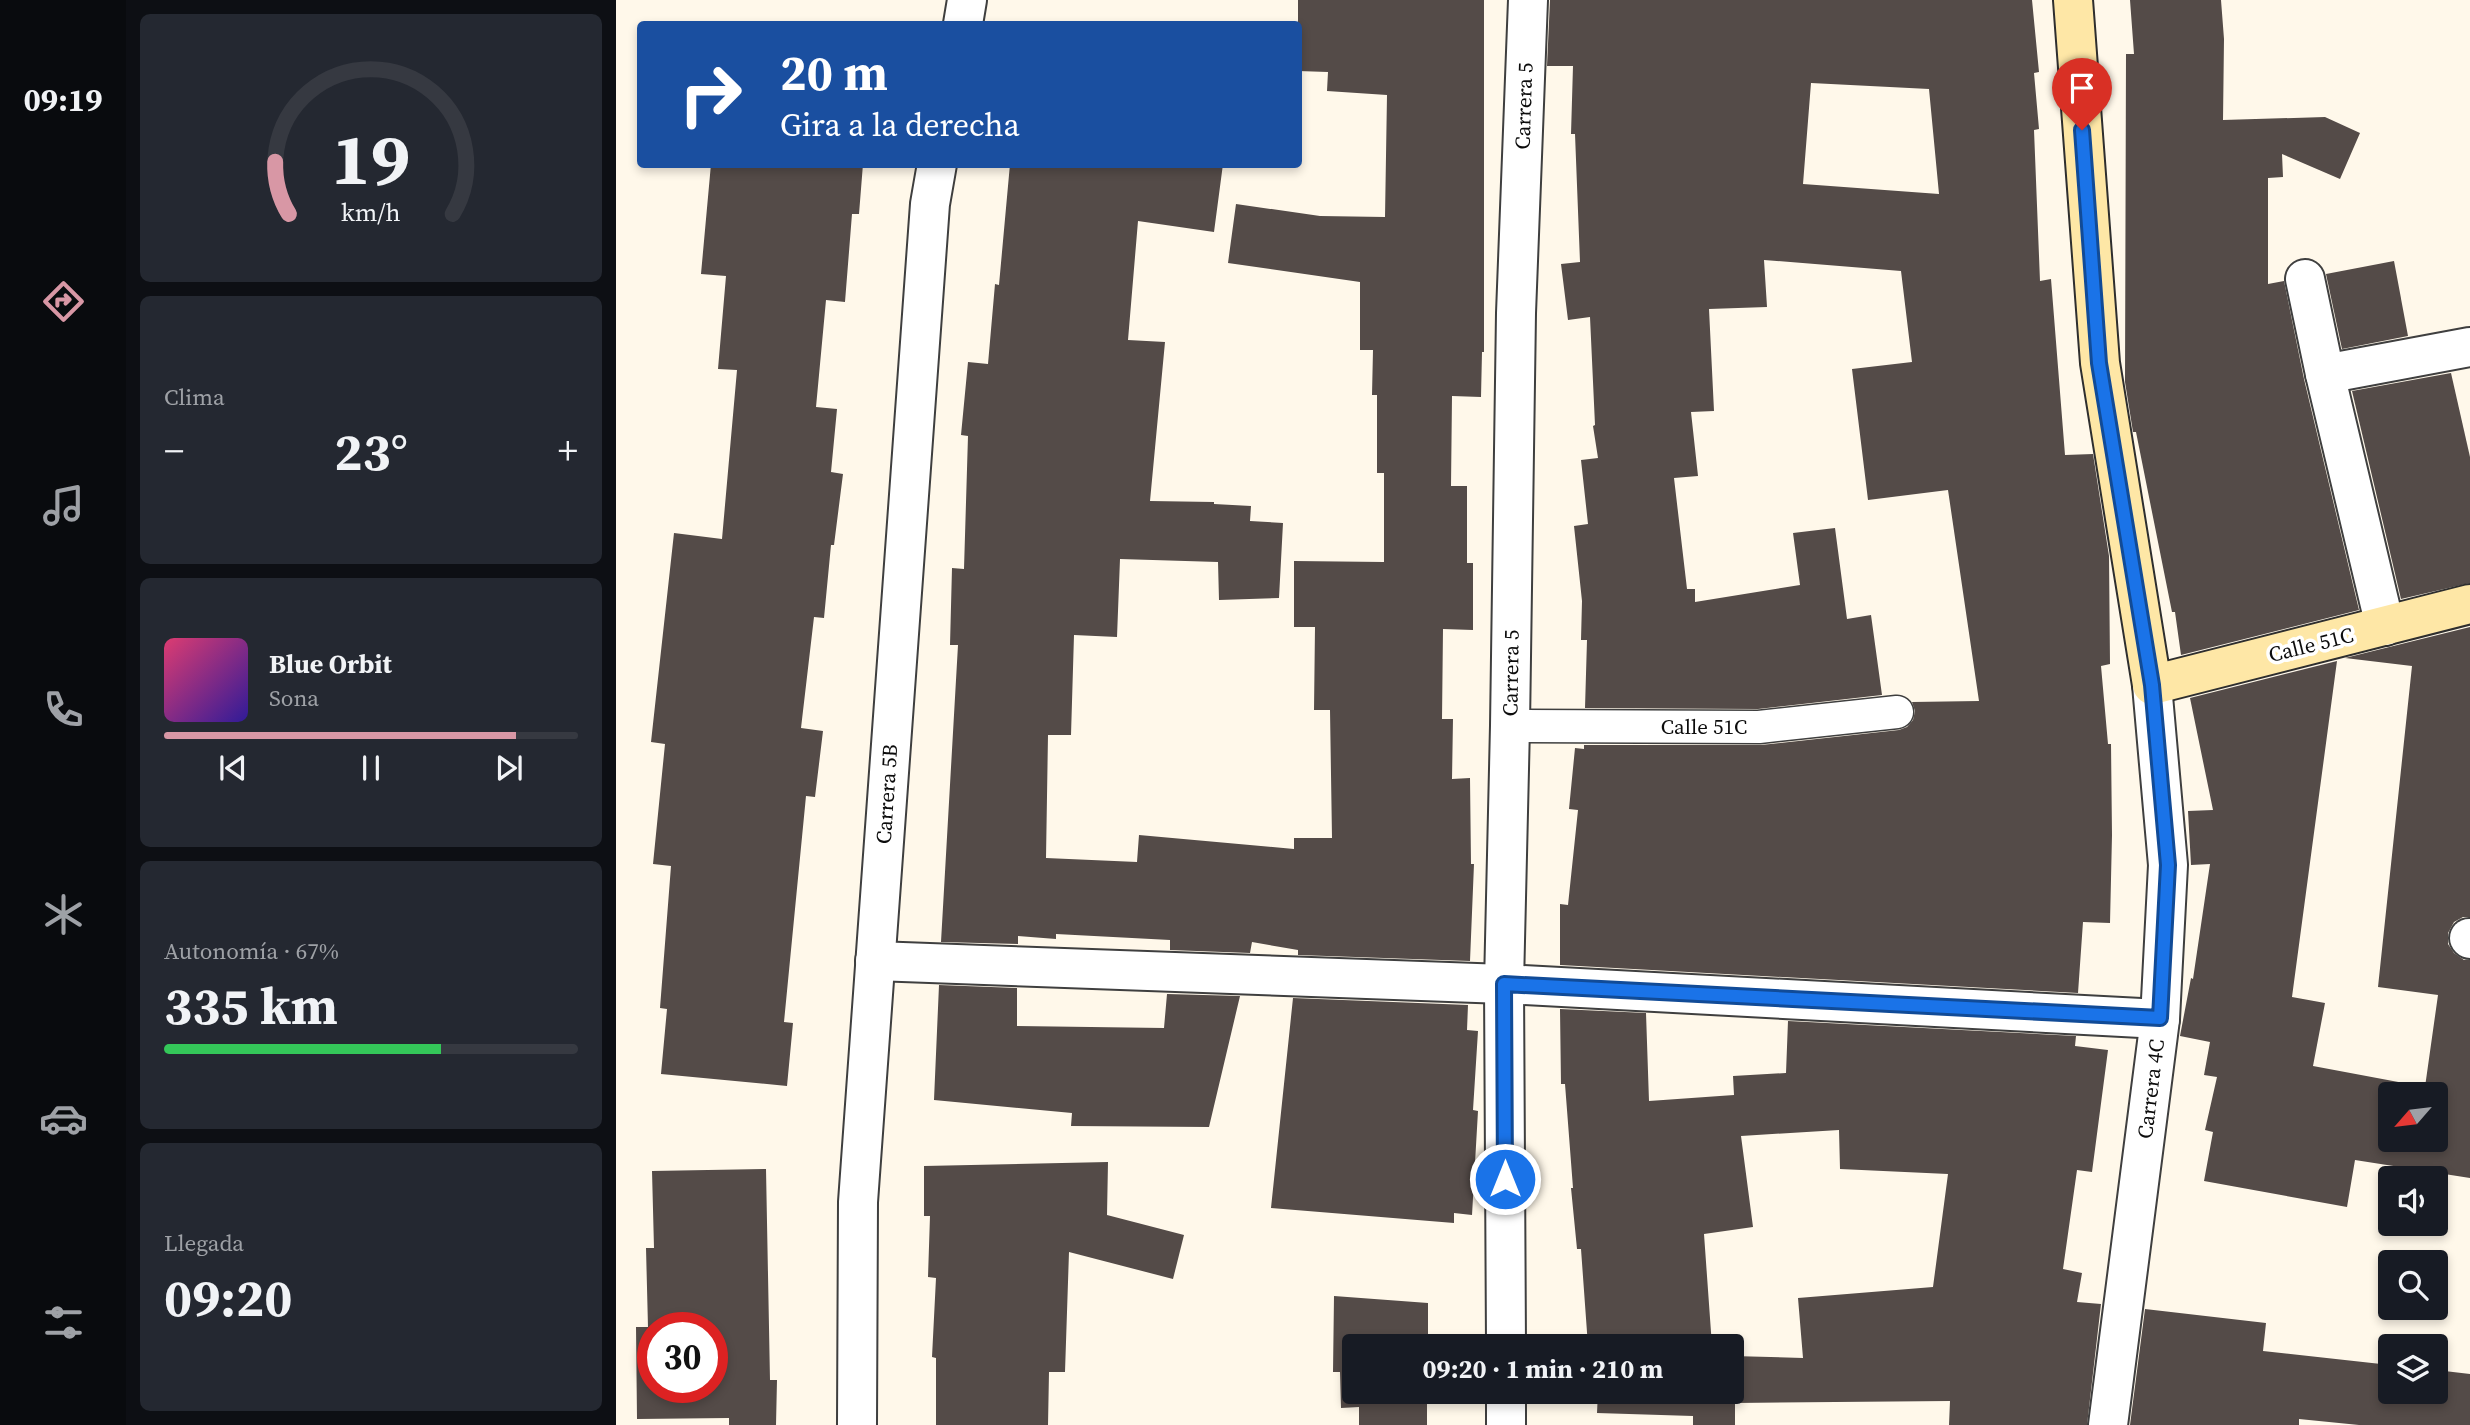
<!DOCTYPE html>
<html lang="es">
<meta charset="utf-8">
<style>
:root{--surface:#171b24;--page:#242831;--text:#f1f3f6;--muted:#9ea1a6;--line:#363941;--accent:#d897a5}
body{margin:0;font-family:"Source Serif 4",serif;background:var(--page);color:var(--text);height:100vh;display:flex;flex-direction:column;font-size:26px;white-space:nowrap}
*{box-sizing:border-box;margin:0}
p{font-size:23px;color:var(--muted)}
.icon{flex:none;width:38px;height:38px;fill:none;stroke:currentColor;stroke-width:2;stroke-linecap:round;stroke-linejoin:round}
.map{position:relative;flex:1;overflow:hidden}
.drawer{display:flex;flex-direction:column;gap:14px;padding:14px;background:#0d0f14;width:490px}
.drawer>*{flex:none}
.guide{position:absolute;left:21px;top:21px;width:665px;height:147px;border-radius:7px;box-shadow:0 4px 10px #0003;background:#1a4fa0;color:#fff;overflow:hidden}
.needle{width:46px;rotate:242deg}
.controls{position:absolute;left:1762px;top:1082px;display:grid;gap:14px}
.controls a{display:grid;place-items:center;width:70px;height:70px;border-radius:7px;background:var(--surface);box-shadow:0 4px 10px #0003;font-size:35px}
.speed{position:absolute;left:21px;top:1312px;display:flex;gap:14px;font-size:35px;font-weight:700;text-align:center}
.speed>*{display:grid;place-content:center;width:91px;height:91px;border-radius:50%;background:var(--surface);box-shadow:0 4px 10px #0003;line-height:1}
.speed .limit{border:10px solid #d22;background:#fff;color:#111}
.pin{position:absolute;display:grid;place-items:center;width:60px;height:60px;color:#fff;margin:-72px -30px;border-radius:50% 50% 50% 0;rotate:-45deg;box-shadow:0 0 7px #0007}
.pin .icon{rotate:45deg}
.me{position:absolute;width:77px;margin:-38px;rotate:0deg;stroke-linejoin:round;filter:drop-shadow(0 0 5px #0008)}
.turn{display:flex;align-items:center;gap:24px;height:147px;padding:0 28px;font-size:32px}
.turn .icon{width:91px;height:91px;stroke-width:2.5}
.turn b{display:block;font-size:49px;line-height:60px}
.big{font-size:52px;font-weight:700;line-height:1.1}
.drawer .widget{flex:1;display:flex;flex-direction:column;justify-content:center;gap:10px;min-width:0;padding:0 24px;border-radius:10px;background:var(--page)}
.drawer .dial{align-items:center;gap:0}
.dial svg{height:182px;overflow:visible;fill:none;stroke:var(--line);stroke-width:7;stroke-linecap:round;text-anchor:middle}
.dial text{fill:var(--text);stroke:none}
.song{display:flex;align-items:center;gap:21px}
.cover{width:84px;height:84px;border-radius:10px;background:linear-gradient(135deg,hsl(340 70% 55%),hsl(250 70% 35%))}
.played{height:7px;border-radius:4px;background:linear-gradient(90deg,var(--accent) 85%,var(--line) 85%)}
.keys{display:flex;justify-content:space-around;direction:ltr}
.heat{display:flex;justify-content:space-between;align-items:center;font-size:38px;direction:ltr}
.charge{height:10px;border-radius:5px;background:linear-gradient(90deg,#34c759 67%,var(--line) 0)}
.trip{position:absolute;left:726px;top:1334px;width:402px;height:70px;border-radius:7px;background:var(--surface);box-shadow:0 4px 10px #0003;font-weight:700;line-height:70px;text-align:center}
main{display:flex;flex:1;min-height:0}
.tabs{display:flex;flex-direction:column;width:126px;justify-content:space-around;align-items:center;background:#090b0e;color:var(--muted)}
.tabs .icon{width:49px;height:49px}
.tabs .selected{color:var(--accent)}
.tabs b{font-size:32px;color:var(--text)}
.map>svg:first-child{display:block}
.building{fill:#544b48;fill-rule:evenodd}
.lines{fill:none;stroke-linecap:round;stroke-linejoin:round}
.lane-casing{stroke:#3f3f3f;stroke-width:35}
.street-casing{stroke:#3f3f3f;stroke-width:42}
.secondary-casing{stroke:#2e2e2e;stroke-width:42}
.lane{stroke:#fff;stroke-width:32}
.street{stroke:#fff;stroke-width:38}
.secondary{stroke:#fee7a6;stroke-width:38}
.route-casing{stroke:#114b97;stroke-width:18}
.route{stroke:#1a73e8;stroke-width:12}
.labels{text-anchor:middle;stroke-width:7;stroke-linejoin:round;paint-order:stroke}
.street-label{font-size:21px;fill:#0c0c0c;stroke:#fff}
</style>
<main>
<nav class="tabs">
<b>09:19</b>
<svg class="icon selected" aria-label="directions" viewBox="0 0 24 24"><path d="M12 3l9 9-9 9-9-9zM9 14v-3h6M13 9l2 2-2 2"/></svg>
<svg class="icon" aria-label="music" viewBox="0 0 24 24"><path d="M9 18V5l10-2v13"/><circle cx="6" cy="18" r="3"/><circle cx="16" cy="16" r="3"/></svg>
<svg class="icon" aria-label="phone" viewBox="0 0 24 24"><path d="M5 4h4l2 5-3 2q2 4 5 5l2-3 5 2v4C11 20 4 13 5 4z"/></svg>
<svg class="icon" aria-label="climate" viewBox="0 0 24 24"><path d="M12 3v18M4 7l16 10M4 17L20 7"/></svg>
<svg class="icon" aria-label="car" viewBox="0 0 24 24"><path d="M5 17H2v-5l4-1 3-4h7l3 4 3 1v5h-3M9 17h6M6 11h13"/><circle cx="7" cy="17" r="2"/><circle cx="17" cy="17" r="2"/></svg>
<svg class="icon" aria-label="filters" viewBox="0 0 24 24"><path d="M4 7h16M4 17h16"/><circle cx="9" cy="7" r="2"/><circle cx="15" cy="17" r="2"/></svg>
</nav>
<section class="drawer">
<div class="widget dial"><svg viewBox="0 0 100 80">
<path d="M14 69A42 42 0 1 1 86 69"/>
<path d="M14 69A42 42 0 0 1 8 46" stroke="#d897a5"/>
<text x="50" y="56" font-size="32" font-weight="700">19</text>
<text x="50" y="72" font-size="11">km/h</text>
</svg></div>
<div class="widget"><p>Clima</p>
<div class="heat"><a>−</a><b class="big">23°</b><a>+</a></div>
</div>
<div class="widget">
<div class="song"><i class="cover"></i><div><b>Blue Orbit</b><p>Sona</p></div></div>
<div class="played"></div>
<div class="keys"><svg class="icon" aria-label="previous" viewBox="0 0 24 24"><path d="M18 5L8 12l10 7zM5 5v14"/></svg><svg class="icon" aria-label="pause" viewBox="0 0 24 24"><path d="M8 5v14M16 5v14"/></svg><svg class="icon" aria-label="next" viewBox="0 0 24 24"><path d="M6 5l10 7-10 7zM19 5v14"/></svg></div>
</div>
<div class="widget"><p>Autonomía · 67%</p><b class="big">335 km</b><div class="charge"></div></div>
<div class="widget"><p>Llegada</p><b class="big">09:20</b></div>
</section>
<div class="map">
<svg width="1854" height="1425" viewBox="0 0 1854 1425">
<rect width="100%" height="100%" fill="#fff8ea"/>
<g class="building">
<path d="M682,0H868V352H866L865,397L836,396L835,486H851V563H857V630L827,629L826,719H837L836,779L854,778L855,864H858L854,961L682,955V950L636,942L634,953L554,950V940L440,934V939L402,936V944L325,942L342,645H334L336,568L348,569L352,436L345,435L352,362L372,364L379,284L383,285L394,164H607L598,232L522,221L512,340L549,342L534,501L598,502V504L635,506L634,521L667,523L663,598L603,600L602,562L504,559L501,637L458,635L455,735H432L430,858L521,862L523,835L678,849V838H716L714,710H698L699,627H678V561L768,562V473H761V395H756L757,350H744V282L612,263L620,204L704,216L769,217L771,95L711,91L712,72L682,71Z"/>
<path d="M934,0H1416L1423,72L1418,73L1423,129L1418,130L1424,281L1435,279L1449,455L1477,454L1493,556L1494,664L1485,666L1492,744H1495L1496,835L1494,923L1467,922L1462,993L944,965V904L952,905L962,810L953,809L959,748L968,749V745H1145L1283,730L1291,727L1297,720L1299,711L1296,702L1363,701L1332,490L1252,500L1236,369L1296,362L1285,271L1148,260L1151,307L1093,309L1098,411L1075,412L1082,476L1058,478L1071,589H1079V602L1184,585L1177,533L1219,528L1231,619L1255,615L1266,695L1142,709L969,708L971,640H965L966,601L958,526L972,524L965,460L982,458L977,426L979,425L974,317L952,320L945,264L964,262L959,134H955L957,66H931ZM1195,83L1313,89L1323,194L1187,184Z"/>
<path d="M1514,0H1605L1608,39L1607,120L1709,117L1744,133L1724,179L1666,154L1667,177L1652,178V284L1668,281L1688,379L1743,610L1565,655L1559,612H1556L1520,432H1517L1509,382L1510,54H1518Z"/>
<path d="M95,164H247L243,214H236L229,302L210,300L200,407L221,409L215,472L227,474L218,545H215L208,618L198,617L185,728L207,731L199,797L190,796L168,1022L177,1023L171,1086L45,1074L51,1009L44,1008L55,866L37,864L49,744L35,742L58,533L106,539L121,370L102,369L110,276L85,274Z"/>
<path d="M1778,261L1792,336L1726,349L1710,274Z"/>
<path d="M1835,373L1854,457V583L1785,599L1736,391Z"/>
<path d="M1854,627V917H1847L1838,922L1832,933V944L1838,953L1848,960H1854V1178L1739,1160L1731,1207L1588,1181L1597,1132L1589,1130L1601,1077L1588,1075L1594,1042L1564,1036L1575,978L1577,979L1594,864L1575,865L1572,811L1597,810L1574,698L1721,661L1676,997L1709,1003L1697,1066L1809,1087L1822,995L1762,987L1796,666L1729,658ZM1774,1094H1820V1139H1774Z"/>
<path d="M323,985L401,988V1026L548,1028L551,994L624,996L593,1127L455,1126L456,1113L318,1100Z"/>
<path d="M677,998L852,1005L851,1030L862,1031L857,1110L862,1111L856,1215L838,1213V1223L655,1208Z"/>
<path d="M944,1009L1030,1013L1033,1101L1118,1095L1117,1076L1170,1073L1172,1021L1460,1036L1459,1046L1492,1050L1476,1172L1461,1170L1447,1269L1466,1273L1461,1302L1485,1304L1471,1425H1333L1334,1401L1119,1403V1425H1077V1416L981,1413L982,1391H1116V1356L1187,1358L1182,1298L1317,1287L1332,1174L1224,1169L1223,1130L1125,1136L1137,1227L1088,1234L1096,1346H972L965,1249H961L955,1188H957L949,1084H945Z"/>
<path d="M492,1162L491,1215L568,1235L557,1279L453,1252L449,1372H433L432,1425H320V1358L316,1357L320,1278L312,1277L314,1216H308V1166Z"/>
<path d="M150,1169L154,1380H161L160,1425H113V1418L21,1419L20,1327H32L30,1248H38L36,1171ZM37,1328H96V1388H37Z"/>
<path d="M718,1296L812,1303V1346H738V1391H811V1425H743V1407L725,1408L724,1372H717Z"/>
<path d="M1529,1309L1650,1323L1647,1351L1774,1365V1391H1820V1370L1854,1374V1425H1743L1683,1419V1425H1514Z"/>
</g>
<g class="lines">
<g class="lane-casing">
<path id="lane" d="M894,726L1143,727L1281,712"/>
</g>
<g class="street-casing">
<g id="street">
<path d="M347,24L351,0"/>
<path d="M1689,279L1709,374L1769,626"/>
<path d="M1709,374L1854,347"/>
<path d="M1853,938L1854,939"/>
<path d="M259,961L888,984L1544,1019"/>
<path d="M890,1346L888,984L894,726L900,313L912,0"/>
<path d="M890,1391V1425"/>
<path d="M241,1425L242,1202L314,204L321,164"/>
<path d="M1492,1425L1544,1019L1552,865L1536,685"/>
</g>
</g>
<g class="secondary-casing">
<path id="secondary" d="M1457,0L1484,363L1536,685L1854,604"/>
</g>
<use href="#lane" class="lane"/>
<use href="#street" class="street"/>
<use href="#secondary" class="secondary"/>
</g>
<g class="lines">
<g class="route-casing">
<path id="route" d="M889,1179L888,984L1544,1018L1552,865L1536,685L1483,363L1466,130"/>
</g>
<use href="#route" class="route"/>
</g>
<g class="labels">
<g class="street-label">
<text transform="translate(908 106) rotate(-88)" y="7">Carrera 5</text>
<text transform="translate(1695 645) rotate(-14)" y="7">Calle 51C</text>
<text transform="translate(895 673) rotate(-89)" y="7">Carrera 5</text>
<text x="1088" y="734">Calle 51C</text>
<text transform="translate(271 794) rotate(-86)" y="7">Carrera 5B</text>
<text transform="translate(1535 1089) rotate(-83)" y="7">Carrera 4C</text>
</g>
</g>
</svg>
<div class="controls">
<a><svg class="needle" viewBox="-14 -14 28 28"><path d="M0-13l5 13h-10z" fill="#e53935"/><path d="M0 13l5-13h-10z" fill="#9ea1a6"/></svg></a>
<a><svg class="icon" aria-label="sound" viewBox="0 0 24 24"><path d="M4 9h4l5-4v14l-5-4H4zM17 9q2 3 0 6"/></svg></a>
<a><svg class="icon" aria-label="search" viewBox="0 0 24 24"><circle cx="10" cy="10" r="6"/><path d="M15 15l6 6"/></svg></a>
<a><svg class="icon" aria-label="layers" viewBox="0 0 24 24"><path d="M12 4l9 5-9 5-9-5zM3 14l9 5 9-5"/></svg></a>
</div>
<div class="speed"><div class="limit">30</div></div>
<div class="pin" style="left:1466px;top:130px;background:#d93025"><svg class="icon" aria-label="arrive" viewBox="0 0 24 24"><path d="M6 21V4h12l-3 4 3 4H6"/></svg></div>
<svg class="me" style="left:889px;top:1179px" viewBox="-20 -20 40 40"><circle r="17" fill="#1a73e8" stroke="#fff" stroke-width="3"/><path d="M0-11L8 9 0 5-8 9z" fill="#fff"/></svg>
<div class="trip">09:20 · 1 min · 210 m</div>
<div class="guide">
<div class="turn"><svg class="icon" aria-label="right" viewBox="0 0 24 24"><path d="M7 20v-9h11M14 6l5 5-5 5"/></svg><div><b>20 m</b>Gira a la derecha</div></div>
</div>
</div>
</main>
